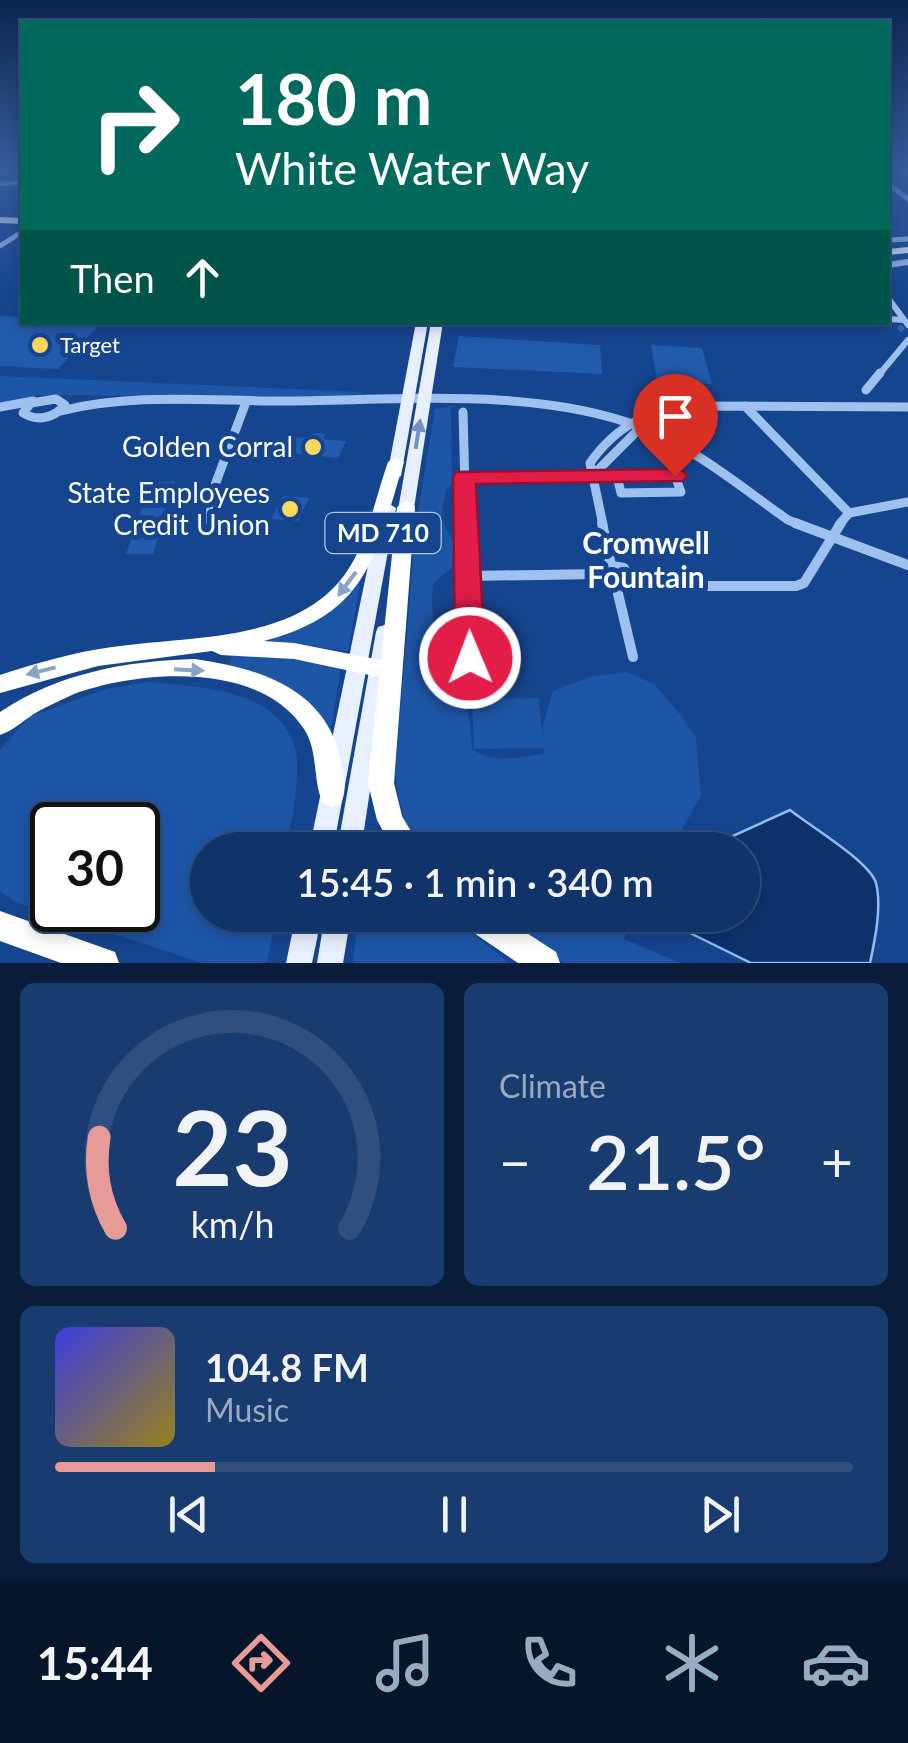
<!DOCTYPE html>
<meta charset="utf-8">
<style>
:root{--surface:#10346a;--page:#193c70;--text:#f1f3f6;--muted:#9caac1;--line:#304f7e;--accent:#e69b98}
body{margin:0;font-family:Lato,sans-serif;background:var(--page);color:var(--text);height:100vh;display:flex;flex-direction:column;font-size:38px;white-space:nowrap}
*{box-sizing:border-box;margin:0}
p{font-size:32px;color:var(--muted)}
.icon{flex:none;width:55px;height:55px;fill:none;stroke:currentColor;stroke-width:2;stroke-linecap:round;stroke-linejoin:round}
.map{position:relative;height:963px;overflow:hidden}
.side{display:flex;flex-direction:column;gap:20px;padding:20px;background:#091d3a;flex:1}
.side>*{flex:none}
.hud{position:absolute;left:20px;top:20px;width:870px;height:305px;border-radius:0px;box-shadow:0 5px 15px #0003,0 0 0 2px var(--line);background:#00695c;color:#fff;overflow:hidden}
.speed{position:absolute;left:30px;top:802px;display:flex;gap:20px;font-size:50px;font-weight:700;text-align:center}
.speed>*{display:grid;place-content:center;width:130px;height:130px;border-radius:50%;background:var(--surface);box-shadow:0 5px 15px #0003,0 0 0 2px var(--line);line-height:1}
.speed .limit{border:5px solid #111;border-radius:15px;background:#fff;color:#111}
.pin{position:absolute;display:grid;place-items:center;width:85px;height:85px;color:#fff;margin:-102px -42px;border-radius:50% 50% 50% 0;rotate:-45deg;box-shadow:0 0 10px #0007}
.pin .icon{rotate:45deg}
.me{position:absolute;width:110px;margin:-55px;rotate:359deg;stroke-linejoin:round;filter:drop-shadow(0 0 8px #0008)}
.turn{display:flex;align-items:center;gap:35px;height:210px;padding:0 50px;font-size:45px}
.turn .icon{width:130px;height:130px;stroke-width:2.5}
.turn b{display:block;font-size:70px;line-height:85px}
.then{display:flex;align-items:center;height:95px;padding:0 50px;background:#0003;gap:20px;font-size:38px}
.big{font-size:75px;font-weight:600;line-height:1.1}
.side .card{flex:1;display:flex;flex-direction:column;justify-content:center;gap:15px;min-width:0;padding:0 35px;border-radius:15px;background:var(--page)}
.side .dial{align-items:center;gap:0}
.dial svg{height:260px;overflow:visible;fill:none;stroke:var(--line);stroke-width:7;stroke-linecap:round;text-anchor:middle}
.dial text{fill:var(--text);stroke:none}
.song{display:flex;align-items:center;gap:30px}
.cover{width:120px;height:120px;border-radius:15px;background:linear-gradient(135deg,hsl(240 70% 55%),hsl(50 70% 35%))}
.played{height:10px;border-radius:5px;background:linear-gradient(90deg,var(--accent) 20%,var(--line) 20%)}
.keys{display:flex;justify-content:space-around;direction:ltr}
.heat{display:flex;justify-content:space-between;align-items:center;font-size:55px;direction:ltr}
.side .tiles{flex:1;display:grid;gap:20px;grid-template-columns:1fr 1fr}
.card:last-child{grid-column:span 2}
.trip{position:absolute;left:190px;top:832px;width:570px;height:100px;border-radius:50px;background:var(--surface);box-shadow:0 5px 15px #0003,0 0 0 2px var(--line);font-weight:600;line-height:100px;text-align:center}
.menu{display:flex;height:160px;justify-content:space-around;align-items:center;background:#06152a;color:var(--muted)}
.menu .icon{width:70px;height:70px}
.menu .current{color:var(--accent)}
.menu b{font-size:45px;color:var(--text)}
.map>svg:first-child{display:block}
.green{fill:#1d56a7;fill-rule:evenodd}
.water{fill:#0d326a;stroke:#91bbf3;stroke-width:2.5}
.building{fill:#225bad}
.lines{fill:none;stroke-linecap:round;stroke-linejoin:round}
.minor-tunnel{stroke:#38619f;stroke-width:6;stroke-dasharray:6 4;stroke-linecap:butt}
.minor-far3{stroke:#9fc1f0;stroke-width:5}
.minor-far2{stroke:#9fc1f0;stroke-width:6}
.minor-far1{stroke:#9fc1f0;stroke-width:9}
.minor{stroke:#9fc1f0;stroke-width:10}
.primary{fill:#e8f0ff;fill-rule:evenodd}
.motorway{fill:#fff;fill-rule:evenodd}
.oneway{fill:#7492c1}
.oneway2{fill:#8aa2c6}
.route{fill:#e11d48;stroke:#92132f;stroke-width:2.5}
.poi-dot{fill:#ffd65e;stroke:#15458e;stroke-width:4}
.labels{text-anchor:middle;stroke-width:10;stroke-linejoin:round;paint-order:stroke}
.far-poi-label{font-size:22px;fill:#fff;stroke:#15458e;text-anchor:start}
.shield{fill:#15458e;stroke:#b9c7dd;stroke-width:2.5}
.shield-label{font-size:25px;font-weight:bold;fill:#fff}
.poi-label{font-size:28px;fill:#fff;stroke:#15458e;text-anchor:end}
.neighbourhood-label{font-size:30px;font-weight:bold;fill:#fff;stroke:#15458e}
</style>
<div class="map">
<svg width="908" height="963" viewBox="0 0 908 963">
<rect width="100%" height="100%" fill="#15458e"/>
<g class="green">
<path d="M0,376L362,392L360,397L42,395L0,403Z"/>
<path d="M459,405L451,408L452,485L446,490L441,519L454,542L452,567L433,584C429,615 438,641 442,673C469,693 470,717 472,749C493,764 522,758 545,753L544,748L474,749L472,699L538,698L544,743L543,725L553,691L589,677L627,672L654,684L683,718L696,738L701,796L670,850H422C405,826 399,804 395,776L416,525L435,409Z"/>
<path d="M361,578L348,651L263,640C303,628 337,614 361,578Z"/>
<path d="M235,651L341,667L330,735C311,690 272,677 228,666Z"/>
<path d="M147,682C198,687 277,687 295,748C302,773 291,824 286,850H208V915H276L267,963H202L16,902L0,892V750L29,717L106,689ZM52,825H138V910H52Z"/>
<path d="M358,915H450L509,963H353Z"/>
<path d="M499,915H633L624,939L680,963H564Z"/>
</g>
<path class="water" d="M790,810C810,826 869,861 876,883C882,906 875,940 870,963H751L688,932L686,915H742V850H713L715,844Z"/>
<g class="building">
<path d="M0,316L22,317V322L99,325L58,369L0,366Z"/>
<path d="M459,336L600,345L602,374L453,367Z"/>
<path d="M651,345L702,348L712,384L657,381Z"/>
<path d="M313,433L326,434L323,439L346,441L338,458L280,452L289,437L310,438Z"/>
<path d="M175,481L153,554H126L151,483Z"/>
<path d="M283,496L309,498L298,521L271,519Z"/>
</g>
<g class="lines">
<path class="minor-tunnel" d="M899,326L904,332"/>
<g class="minor-far3">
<path d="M0,184L22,182"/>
<path d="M888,184L908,199"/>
<path d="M888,240L908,239"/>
<path d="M0,246L22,232"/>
</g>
<g class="minor-far2">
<path d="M888,265L908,262"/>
<path d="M888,298L908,325"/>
<path d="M888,319L904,320"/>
<path d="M878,376L908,340"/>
</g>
<g class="minor-far1">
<path d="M866,390L880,373"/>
<path d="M56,399L65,405C54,418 38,422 23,413L31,403Z"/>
<path d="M745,406L849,513"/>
<path d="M0,407L33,401"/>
<path d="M61,411C131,393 208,401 280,401C395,401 533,386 641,427C695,448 741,487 788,520L801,525"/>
<path d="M463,412L466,525"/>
<path d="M592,476L641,427L664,412"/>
<path d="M617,476H675L681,492L621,493Z"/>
<path d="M464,477L617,476"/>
<path d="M210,521L212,493L246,402"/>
<path d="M603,525L590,463C616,426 648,410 692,406L908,407"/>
<path d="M839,525L849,513L908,502"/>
</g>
<g class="minor">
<path d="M466,523L470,658"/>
<path d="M602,523L611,565"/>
<path d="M795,523L908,565"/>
<path d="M607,565L624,568L628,581L616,585L603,580L599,571Z"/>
<path d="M629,574L708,586H796L804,583L841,523"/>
<path d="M468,576L599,574"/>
<path d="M616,585L633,657"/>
</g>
<g class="primary">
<path d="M0,217L22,218V224L0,223Z"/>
<path d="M908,247V253L888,255V249Z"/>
<path d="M416,322H428L401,476L394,480L387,476Z"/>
<path d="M431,322H443L412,521L404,526L396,521Z"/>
<path d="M388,503L396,508L333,850H309L380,508Z"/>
<path d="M385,625L392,627L394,632L361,850H337L376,632L378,627Z"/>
<path d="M296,915H322L312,963H286Z"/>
<path d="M325,915H351L343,963H317Z"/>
</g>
<g class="motorway">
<path d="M396,457L404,462C375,555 370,613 264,641L294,643L381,660L397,507L406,501L412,503L415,507L394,783L402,816L422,850H393L377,820L368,783L379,677L294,659L221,655L212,651L98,666L0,693V675C37,663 74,652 112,647C185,636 285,643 338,583C366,552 374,501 388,462Z"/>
<path d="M195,659C257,668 324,687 340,757C343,772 348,789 341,803L332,807L323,803C312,780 319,752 304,729C260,661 140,670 74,694C63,699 50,705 39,711C26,718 15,730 0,735V712C59,673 125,661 195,659Z"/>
<path d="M0,911L115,952L119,963H61L0,941Z"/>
<path d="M457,915H499L556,952L560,963H518L462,925Z"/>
</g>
</g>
<defs><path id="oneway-solid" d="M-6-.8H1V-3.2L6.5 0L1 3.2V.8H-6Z" transform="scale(2.5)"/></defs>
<use class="oneway" href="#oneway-solid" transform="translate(418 434) rotate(-81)"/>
<g class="oneway2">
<use href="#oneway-solid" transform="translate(347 584) rotate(127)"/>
<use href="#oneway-solid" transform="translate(189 670) rotate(3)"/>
<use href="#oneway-solid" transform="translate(41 671) rotate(166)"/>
</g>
<linearGradient id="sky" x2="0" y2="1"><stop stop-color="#0c264e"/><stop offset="0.56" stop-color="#355c9b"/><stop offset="1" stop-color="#355c9b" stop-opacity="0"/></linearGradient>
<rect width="908" height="303" fill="url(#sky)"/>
<path class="route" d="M675,469L683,471L687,476L683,481L476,484L485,658L480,665L470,668L460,665L455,658L453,477L456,472Z"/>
<g class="poi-dot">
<circle cx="40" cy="345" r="10"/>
<circle cx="313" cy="447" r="10"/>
<circle cx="290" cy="509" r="10"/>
</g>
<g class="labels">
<g class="far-poi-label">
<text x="60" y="353">Target</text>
</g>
<rect class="shield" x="325.5" y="513" width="115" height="40" rx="8"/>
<g class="shield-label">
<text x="383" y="542">MD 710</text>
</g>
<g class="poi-label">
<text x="293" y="457">Golden Corral</text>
<text x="270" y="503">State Employees<tspan x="270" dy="32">Credit Union</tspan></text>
</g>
<g class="neighbourhood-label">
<text x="646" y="554">Cromwell<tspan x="646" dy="34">Fountain</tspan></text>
</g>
</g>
</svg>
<div class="speed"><div class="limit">30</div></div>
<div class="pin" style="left:675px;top:476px;background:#d93025"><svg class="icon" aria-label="arrive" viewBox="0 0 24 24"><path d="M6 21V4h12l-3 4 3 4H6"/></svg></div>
<svg class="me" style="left:470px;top:658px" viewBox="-20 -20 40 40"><circle r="17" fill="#e11d48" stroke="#fff" stroke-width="3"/><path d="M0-11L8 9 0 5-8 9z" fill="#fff"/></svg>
<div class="trip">15:45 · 1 min · 340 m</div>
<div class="hud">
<div class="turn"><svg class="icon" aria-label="right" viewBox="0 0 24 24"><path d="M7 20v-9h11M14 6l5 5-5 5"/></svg><div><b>180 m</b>White Water Way</div></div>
<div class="then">Then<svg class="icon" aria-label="ahead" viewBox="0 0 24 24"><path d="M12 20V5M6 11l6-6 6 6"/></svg></div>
</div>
</div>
<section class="side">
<div class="tiles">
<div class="card dial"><svg viewBox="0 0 100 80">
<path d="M14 69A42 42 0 1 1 86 69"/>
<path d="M14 69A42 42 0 0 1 9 41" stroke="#e69b98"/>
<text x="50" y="56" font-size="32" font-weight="700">23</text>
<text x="50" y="72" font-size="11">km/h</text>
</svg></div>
<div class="card"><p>Climate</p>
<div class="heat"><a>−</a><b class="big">21.5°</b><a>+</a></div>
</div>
<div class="card">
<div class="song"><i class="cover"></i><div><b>104.8 FM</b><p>Music</p></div></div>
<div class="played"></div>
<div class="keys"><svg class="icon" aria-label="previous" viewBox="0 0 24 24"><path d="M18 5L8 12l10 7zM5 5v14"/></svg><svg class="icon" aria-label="pause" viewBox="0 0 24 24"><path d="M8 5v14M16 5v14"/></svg><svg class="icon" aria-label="next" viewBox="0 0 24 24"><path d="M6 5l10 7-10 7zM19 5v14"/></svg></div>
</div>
</div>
</section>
<nav class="menu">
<b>15:44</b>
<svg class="icon current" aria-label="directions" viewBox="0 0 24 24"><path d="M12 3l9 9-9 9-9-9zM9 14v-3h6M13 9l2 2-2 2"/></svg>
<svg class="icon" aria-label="music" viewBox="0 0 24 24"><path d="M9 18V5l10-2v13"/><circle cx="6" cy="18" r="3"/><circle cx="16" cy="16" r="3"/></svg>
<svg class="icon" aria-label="phone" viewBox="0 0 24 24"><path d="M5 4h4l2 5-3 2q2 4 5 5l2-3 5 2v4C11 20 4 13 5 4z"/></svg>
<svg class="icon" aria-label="climate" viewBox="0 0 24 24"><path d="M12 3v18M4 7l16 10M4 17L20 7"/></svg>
<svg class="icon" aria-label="car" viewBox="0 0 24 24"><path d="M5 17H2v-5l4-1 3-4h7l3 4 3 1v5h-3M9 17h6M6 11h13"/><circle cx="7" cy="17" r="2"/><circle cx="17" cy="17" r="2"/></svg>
</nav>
